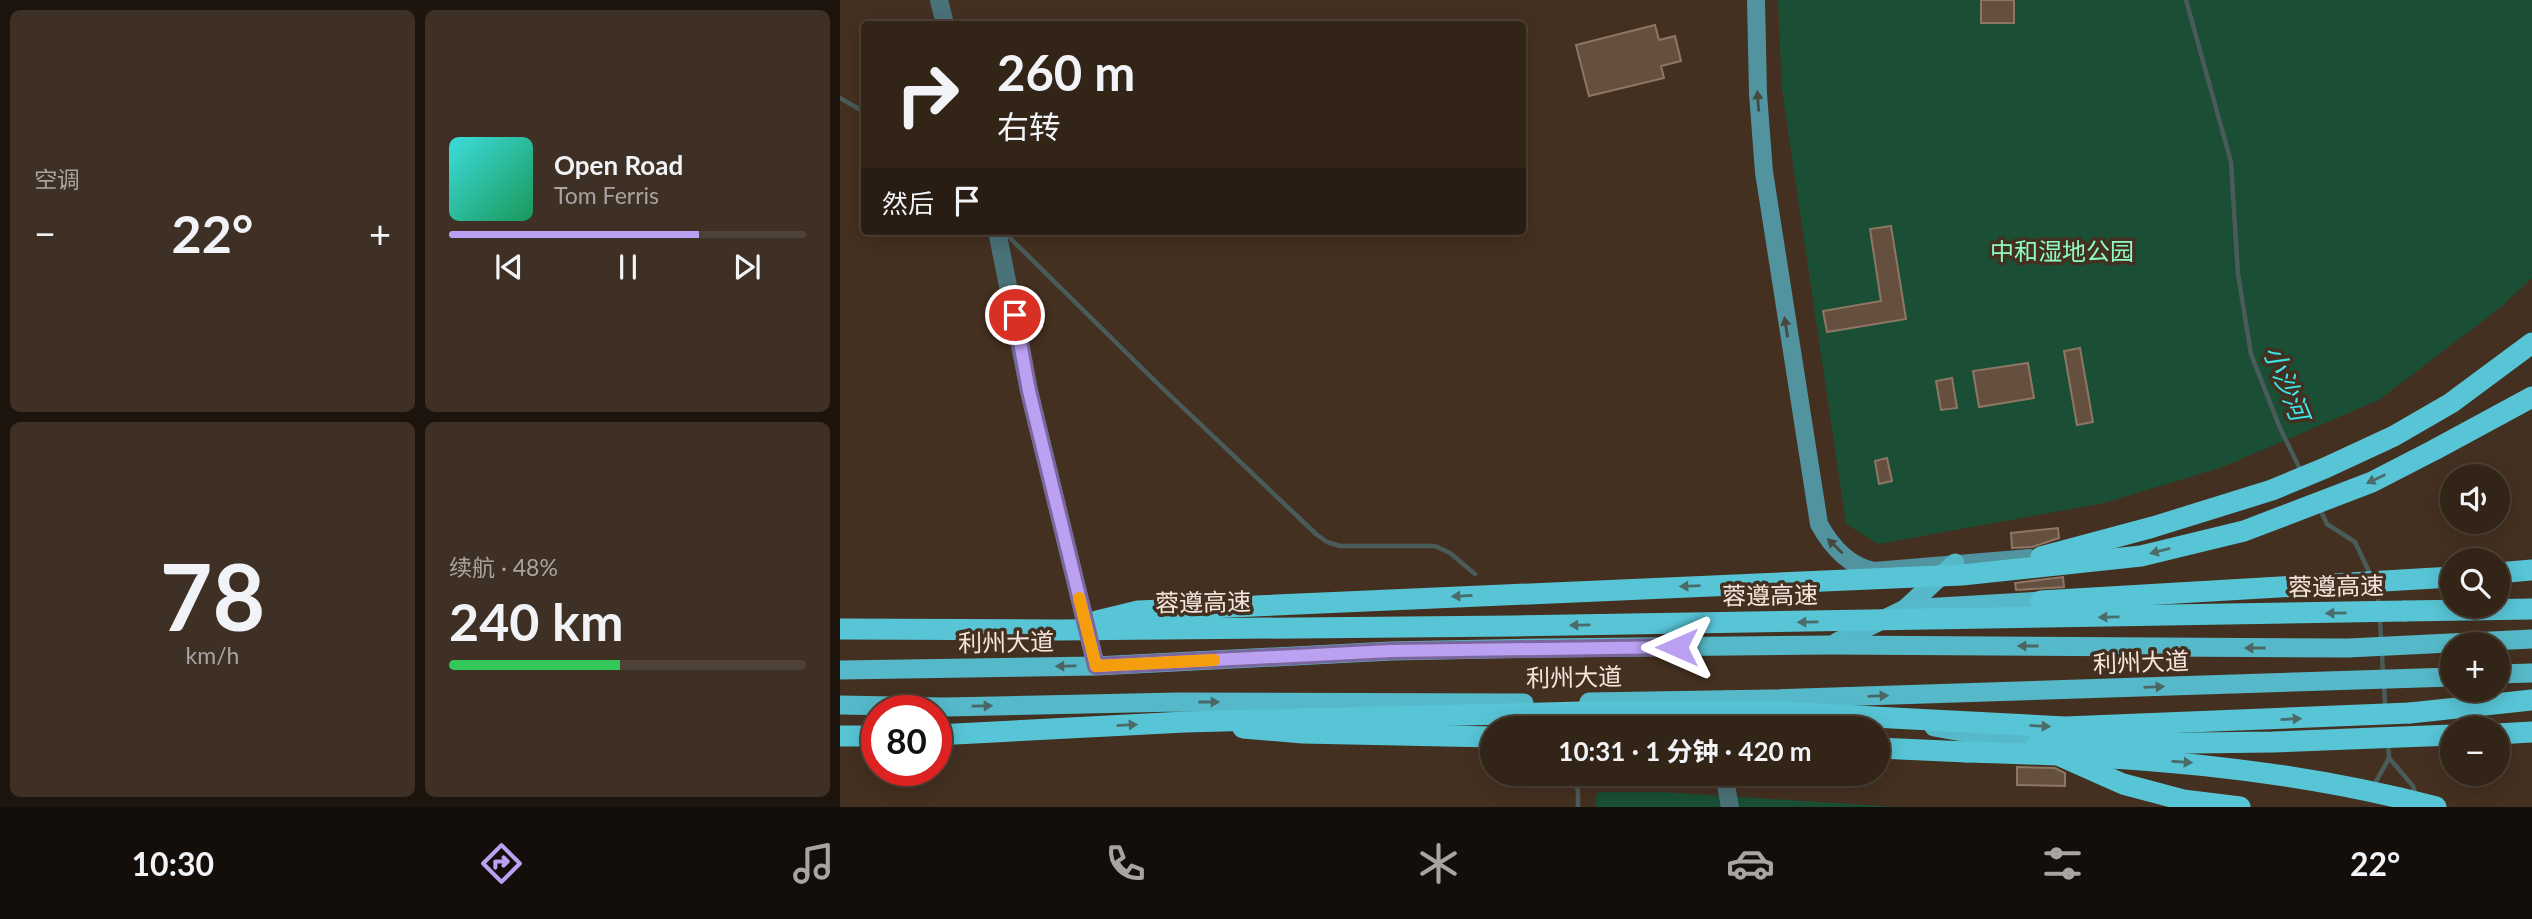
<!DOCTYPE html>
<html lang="zh">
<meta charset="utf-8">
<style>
:root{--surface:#332418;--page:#3e3025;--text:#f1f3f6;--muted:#a9a4a2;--line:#4e4137;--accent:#bca0f2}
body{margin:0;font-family:Lato,"Noto Sans SC",sans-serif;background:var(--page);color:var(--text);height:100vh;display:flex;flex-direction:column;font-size:26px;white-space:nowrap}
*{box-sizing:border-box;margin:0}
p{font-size:23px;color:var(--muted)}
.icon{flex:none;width:38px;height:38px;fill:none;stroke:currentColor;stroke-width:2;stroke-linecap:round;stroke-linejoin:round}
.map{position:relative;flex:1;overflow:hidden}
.drawer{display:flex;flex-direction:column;gap:10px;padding:10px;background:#1c140d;width:840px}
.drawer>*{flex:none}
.hud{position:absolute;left:21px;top:21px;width:665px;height:214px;border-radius:7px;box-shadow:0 4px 18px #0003,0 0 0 2px var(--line);background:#332418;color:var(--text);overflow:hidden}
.tools{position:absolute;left:1600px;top:464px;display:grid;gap:14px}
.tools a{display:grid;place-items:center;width:70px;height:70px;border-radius:50%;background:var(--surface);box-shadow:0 4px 18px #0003,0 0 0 2px var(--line);font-size:35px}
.speed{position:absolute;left:21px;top:695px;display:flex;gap:14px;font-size:35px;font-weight:700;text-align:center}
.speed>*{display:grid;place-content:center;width:91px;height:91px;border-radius:50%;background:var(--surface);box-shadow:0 4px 18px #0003,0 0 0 2px var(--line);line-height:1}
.speed .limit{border:10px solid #d22;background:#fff;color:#111}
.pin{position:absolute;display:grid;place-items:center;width:60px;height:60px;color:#fff;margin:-30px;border:4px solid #fff;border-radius:50%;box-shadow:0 2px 7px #0007}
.me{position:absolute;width:77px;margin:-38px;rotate:270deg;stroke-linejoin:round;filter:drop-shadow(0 0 5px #0008)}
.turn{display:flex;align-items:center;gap:24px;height:147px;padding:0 21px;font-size:32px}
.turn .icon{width:91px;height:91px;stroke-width:2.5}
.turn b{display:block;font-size:49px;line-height:60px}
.then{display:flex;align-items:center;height:66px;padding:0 21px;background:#0003;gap:14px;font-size:26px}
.big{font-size:52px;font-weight:700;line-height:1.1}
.drawer .tile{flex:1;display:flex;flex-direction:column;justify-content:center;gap:10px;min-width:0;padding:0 24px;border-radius:10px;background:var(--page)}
.drawer .dial{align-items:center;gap:0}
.dial b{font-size:91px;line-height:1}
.song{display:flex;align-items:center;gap:21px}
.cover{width:84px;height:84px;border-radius:10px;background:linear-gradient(135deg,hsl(180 70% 55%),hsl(150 70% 35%))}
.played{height:7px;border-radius:4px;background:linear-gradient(90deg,var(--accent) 70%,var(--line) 70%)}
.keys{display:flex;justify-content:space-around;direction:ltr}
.heat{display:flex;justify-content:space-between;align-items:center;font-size:38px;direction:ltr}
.charge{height:10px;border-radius:5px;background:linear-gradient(90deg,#34c759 48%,var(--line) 0)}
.drawer .tiles{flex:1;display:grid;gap:10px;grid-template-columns:repeat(2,1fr)}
.trip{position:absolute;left:640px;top:716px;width:410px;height:70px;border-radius:35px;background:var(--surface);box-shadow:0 4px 18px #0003,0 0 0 2px var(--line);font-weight:700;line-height:70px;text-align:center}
.dock{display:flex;height:112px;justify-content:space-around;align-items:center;background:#140e0a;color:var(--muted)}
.dock .icon{width:49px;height:49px}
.dock .on{color:var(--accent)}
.dock b{font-size:32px;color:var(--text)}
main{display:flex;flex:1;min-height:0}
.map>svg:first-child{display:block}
.green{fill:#1a4f35}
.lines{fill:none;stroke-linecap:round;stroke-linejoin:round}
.stream{stroke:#4a5c59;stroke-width:4.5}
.building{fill:#654f3f;stroke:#8e7665;stroke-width:2}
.minor{stroke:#4a7279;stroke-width:18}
.tertiary{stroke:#4a7279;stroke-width:18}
.secondary{stroke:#51939f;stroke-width:18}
.trunk{stroke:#56b9c9;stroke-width:19}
.motorway{stroke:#57c5d6;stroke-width:21}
.motorway-bridge{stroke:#57c5d6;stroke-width:21}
.oneway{fill:#474940}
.oneway2{fill:#4c6c69}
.oneway3{fill:#4b6764}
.route-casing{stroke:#7a689d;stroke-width:18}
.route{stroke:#bca0f2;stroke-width:12}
.slow{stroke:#f59e0b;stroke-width:12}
.labels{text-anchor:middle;stroke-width:7;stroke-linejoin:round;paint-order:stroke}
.park-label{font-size:24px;fill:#8dfcc2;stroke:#443020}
.street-label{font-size:24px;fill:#f5e7dd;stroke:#443020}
.water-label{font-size:26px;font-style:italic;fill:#3be5e8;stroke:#443020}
</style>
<main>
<section class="drawer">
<div class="tiles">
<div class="tile"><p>空调</p>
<div class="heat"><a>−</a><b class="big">22°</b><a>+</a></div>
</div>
<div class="tile">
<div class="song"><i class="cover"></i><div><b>Open Road</b><p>Tom Ferris</p></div></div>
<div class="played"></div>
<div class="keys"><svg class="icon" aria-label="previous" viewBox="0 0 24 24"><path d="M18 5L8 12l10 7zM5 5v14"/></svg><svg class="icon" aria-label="pause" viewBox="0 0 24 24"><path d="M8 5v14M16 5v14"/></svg><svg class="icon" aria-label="next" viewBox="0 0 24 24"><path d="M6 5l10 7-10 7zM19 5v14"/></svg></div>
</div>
<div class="tile dial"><b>78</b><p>km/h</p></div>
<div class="tile"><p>续航 · 48%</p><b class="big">240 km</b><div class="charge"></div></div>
</div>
</section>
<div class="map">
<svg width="1692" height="807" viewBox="0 0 1692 807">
<rect width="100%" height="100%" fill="#443020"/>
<g class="green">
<path d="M938,0H1692V278L1661,307L1539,400L1383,467L1264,503L1038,544L1006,524L942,90Z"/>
<path d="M757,792H822L1059,807H755Z"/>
</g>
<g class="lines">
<g class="stream">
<path d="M1346,0L1391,162L1398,274L1411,354L1440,428L1461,471"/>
<path d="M0,98L24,112"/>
<path d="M164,232L315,381L476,534L487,542L500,546H595L610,553L635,574"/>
<path d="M1479,507L1487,524L1515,542L1531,576"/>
<path d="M1536,587L1539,605"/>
<path d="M1540,618L1541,640"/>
<path d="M1542,653L1543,675"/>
<path d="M1544,684L1545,707"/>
<path d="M1549,758L1573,786L1575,794"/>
<path d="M731,774L738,791V807"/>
<path d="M1533,787L1549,758L1548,743"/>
</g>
</g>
<g class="building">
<rect x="1141" y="0" width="33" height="23"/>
<path d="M815,25L819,40L835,36L841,61L821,66L824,78L749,96L736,45Z"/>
<path d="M1051,226L1066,319L987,332L983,311L1041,301L1030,229Z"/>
<path d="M1240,348L1253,422L1237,425L1224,351Z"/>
<path d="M1188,363L1194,398L1139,407L1133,371Z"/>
<path d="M1112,378L1117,408L1101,410L1096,381Z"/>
<path d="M1047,458L1052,481L1039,484L1035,461Z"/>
<path d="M1218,528L1219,538L1192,547L1172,548L1171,533Z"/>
<path d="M1223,577L1224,587L1176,590L1175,583Z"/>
<path d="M1177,767L1215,768L1225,773V786L1177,785Z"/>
</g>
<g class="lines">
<g class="minor">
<path d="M886,728L887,699"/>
<path d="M884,774L890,807"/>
</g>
<g class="tertiary">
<path d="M99,0L105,24"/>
<path d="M157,231L189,391L256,666"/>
</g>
<path class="secondary" d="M916,0L918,94L924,172L979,524C991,546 1009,566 1034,571L1190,558"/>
<g class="trunk">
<path d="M1065,609L1115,563"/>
<path d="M997,642L1065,609L1201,601"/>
<path d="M0,670L256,666L551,651L701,648L991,645L1508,648L1692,639"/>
<path d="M1657,674L1692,673"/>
<path d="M749,702L931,699L1612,677"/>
<path d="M0,705L106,707L338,702L684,703"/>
<path d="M1094,727L1196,745"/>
</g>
<g class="motorway">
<path d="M1596,449L1692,397"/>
<path d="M1201,557L1313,527L1432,490L1485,468L1554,436L1611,403L1692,343"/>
<path d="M1657,573L1692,570"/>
<path d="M1201,601L1612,577"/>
<path d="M1565,611L1692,609"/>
<path d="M1570,713L1692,700"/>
<path d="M403,728L463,733L653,737"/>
<path d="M1657,734L1692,732"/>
<path d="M0,736H37"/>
<path d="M1196,745L1433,742L1612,735"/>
<path d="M1038,748L1127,752"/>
<path d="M1220,756L1283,784L1343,800L1400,807"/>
</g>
<g class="motorway-bridge">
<path d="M257,621L298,611L1122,575L1301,556L1404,531L1532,482L1596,449"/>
<path d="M0,629L219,630L673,626L1565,611"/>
<path d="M96,735L345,722L741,712H939L1225,727L1570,713"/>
<path d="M1127,752C1287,756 1441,766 1596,807"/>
</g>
</g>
<defs><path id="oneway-solid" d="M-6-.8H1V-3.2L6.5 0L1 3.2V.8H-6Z" transform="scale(1.75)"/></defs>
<g class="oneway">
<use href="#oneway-solid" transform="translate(918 101) rotate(-94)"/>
<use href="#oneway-solid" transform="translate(946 327) rotate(-99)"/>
<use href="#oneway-solid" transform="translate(995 546) rotate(-136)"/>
</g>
<g class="oneway2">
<use href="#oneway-solid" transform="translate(1536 479) rotate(155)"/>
<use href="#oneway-solid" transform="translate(1320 551) rotate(166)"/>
<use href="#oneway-solid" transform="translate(850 586) rotate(178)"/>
<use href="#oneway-solid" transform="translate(622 596) rotate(177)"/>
<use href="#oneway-solid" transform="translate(1496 613) rotate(179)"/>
<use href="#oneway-solid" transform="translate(1269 617) rotate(179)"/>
<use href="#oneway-solid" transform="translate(968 622) rotate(179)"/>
<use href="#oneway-solid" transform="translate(740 625) rotate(179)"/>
<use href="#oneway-solid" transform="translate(1451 719) rotate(-3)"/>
<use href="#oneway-solid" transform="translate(287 725) rotate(-3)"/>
<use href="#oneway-solid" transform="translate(1200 726) rotate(3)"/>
<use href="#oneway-solid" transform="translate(1342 762) rotate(4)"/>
</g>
<g class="oneway3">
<use href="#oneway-solid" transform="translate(1188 646) rotate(-180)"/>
<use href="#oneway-solid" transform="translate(1415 648) rotate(-180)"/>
<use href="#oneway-solid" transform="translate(226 666) rotate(179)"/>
<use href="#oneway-solid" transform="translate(1314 687) rotate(-2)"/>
<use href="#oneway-solid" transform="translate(1038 696) rotate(-2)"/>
<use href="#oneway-solid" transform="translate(369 702)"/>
<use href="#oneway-solid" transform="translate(142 706) rotate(-1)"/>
</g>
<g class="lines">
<g class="route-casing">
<path id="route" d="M175,315L189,391L256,666L551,651L837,647"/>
</g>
<use href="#route" class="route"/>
<path class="slow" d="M239,598L256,666L374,660"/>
</g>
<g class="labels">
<g class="park-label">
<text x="1222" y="260">中和湿地公园</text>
</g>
<g class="street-label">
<text transform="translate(1496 587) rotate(-1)" y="8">蓉遵高速</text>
<text transform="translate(930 596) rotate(-1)" y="8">蓉遵高速</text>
<text transform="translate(363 603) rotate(-1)" y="8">蓉遵高速</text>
<text transform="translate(166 643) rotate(-1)" y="8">利州大道</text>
<text transform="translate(1301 663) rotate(-2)" y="8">利州大道</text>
<text transform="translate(734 678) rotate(-1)" y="8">利州大道</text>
</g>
<g class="water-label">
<text transform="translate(1446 383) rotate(68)" y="9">小沙河</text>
</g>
</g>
</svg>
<div class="tools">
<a><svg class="icon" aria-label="sound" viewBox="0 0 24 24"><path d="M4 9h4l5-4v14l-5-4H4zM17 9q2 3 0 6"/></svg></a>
<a><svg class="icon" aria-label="search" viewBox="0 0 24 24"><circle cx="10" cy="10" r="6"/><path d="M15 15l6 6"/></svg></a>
<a>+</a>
<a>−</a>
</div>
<div class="speed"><div class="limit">80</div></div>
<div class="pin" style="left:175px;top:315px;background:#d93025"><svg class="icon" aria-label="arrive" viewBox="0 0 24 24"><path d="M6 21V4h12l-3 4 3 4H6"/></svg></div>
<svg class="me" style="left:837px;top:647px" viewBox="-20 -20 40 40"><path d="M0-17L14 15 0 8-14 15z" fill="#bca0f2" stroke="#fff" stroke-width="4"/></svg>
<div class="trip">10:31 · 1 分钟 · 420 m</div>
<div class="hud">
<div class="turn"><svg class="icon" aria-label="right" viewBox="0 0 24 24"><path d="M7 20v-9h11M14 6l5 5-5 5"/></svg><div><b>260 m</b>右转</div></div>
<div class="then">然后<svg class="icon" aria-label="arrive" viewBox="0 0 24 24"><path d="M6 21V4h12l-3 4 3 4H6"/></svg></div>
</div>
</div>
</main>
<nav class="dock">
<b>10:30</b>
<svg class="icon on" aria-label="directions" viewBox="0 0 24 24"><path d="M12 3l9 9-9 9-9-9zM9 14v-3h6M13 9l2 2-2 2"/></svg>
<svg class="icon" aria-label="music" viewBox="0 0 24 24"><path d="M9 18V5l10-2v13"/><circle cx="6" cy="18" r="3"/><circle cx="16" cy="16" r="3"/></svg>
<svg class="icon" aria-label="phone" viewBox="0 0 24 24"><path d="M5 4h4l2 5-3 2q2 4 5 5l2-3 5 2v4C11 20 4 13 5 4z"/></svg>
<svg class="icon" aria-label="climate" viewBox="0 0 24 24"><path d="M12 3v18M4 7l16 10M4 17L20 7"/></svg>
<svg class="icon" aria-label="car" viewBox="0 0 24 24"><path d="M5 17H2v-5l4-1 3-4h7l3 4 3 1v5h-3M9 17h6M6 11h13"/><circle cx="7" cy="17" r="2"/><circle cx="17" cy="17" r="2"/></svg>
<svg class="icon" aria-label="filters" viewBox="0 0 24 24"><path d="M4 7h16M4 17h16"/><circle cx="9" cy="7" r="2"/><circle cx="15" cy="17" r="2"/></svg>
<b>22°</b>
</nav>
